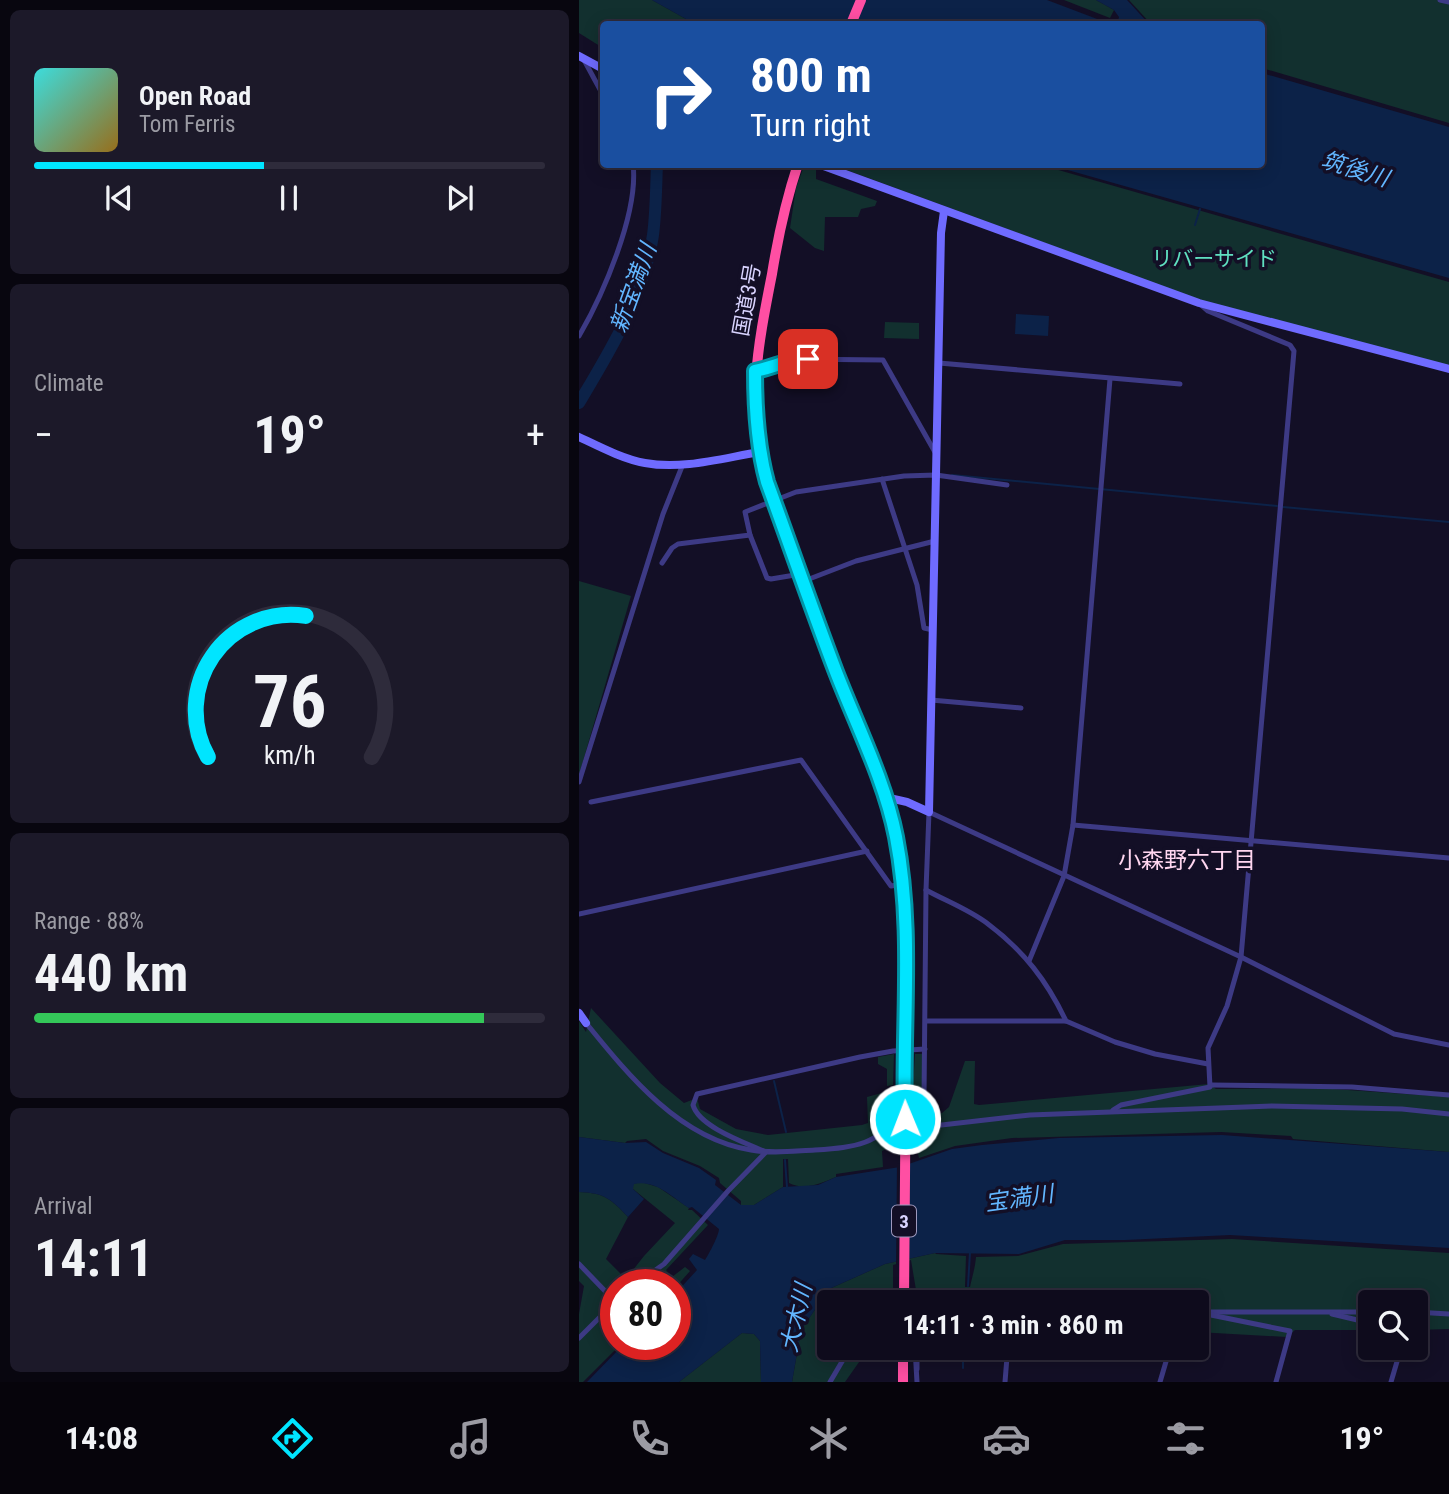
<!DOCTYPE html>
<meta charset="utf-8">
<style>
:root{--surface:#0e0b1c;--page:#1c1929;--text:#f1f3f6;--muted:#9b9ba3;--line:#2e2b3b;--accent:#00e5ff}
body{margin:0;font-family:"Roboto Condensed","Noto Sans JP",sans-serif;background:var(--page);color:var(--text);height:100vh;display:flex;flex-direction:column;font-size:26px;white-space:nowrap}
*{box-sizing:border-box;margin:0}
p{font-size:23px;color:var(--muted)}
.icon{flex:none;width:38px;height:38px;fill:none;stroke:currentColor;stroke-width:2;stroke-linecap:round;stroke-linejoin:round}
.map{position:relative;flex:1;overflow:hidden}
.sheet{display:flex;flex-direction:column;gap:10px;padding:10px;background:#08060f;width:579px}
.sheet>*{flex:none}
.top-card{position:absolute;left:21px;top:21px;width:665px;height:147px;border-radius:7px;box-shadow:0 4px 18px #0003,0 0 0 2px var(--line);background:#1a4fa0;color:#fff;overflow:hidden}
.fabs{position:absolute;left:779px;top:1290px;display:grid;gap:14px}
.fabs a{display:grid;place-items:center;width:70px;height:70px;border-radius:7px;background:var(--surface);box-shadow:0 4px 18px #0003,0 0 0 2px var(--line);font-size:35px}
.speed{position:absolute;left:21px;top:1269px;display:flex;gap:14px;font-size:35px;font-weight:700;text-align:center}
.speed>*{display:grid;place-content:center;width:91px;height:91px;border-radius:50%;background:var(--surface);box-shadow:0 4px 18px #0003,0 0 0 2px var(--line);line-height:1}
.speed .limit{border:10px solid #d22;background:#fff;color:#111}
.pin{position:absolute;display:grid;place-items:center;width:60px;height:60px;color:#fff;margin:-30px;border-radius:14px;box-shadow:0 4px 10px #0006}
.me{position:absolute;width:77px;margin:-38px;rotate:359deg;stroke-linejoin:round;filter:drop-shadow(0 0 5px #0008)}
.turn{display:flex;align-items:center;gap:24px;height:147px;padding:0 35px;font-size:32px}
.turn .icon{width:91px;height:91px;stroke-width:2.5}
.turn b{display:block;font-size:49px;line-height:60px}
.big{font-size:52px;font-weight:700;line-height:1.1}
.sheet .card{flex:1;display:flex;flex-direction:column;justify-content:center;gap:10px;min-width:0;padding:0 24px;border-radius:10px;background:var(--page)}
.sheet .dial{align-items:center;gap:0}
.dial svg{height:182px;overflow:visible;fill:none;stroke:var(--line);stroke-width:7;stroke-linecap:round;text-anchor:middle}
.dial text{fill:var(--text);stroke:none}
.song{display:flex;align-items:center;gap:21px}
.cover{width:84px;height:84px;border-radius:10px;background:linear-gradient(135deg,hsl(180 70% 55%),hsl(40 70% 35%))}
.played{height:7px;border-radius:4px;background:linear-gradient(90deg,var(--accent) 45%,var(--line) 45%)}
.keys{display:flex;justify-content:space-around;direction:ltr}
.heat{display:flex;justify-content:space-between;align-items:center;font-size:38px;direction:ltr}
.charge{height:10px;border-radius:5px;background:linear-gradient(90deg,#34c759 88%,var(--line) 0)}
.trip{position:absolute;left:238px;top:1290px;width:392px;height:70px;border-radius:7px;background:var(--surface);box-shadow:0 4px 18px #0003,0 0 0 2px var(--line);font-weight:700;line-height:70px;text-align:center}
.tabs{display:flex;height:112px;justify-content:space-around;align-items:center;background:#06040b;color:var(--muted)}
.tabs .icon{width:49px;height:49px}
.tabs .current{color:var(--accent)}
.tabs b{font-size:32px;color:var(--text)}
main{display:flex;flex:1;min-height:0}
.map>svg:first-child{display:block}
.green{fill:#12302f}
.water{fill:#0c2248}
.pier{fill:#130f26}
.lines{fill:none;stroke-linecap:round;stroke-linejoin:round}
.stream{stroke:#0c2248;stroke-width:2}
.river{stroke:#0c2248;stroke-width:12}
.street{stroke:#3d3a85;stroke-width:5}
.secondary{stroke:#6f6bff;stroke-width:8}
.highway{stroke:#ff4fa3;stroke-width:10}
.route-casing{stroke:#0095a6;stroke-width:18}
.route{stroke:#00e5ff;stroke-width:12}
.labels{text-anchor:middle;stroke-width:7;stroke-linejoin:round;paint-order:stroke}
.shield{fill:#130f26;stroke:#9e99be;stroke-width:2}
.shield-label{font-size:19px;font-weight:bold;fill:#d9d4ff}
.park-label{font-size:21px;fill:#5fe0c0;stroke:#130f26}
.street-label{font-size:21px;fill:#d9d4ff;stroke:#130f26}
.water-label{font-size:23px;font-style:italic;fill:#62b6ff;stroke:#130f26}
.neighbourhood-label{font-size:23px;fill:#ffd6f0;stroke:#130f26}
</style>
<main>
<section class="sheet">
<div class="card">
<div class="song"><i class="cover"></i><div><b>Open Road</b><p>Tom Ferris</p></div></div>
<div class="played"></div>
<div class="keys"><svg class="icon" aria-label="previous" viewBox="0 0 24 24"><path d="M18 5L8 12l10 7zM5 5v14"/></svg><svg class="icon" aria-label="pause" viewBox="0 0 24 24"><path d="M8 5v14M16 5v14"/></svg><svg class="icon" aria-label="next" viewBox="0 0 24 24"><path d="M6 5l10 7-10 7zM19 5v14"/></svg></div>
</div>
<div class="card"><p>Climate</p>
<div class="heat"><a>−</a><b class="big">19°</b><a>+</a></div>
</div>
<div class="card dial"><svg viewBox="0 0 100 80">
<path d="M14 69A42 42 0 1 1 86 69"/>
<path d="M14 69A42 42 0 0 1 57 7" stroke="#00e5ff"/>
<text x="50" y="56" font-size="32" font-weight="700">76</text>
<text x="50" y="72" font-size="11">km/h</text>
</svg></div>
<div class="card"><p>Range · 88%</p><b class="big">440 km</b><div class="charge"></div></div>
<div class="card"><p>Arrival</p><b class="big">14:11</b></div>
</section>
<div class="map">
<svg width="870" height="1382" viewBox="0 0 870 1382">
<rect width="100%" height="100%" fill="#130f26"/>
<g class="green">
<path d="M0,0H73L116,24H24V48L0,33Z"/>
<path d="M485,0H517L535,10L531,18Z"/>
<path d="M550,0H870V123L683,68L682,24H572Z"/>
<path d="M254,165H462L870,282V366L621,300Z"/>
<path d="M228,167L237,169V179L298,201L296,206L282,209L279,217H246L245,251L236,248L211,228L217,188L224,169Z"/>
<path d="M306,322L340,323V339L305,338Z"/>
<path d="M0,581L52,596L0,775Z"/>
<path d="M12,1008L81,1083L105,1103L118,1098L121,1109L157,1129L189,1135L283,1125L289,1123L288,1097L317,1089L316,1115L306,1128L313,1136V1146L303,1151L304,1167L257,1174V1177C243,1183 225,1191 210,1183L209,1159H204V1187L175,1205H162V1201L141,1183L140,1178L121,1166L84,1151L67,1139L48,1141L46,1143L0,1137V1021L7,1032Z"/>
<path d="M315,1054L314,1085L308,1086V1069L299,1064V1057Z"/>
<path d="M336,1054H344L343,1092L338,1093L334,1085Z"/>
<path d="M386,1061H396L395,1104L400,1105L630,1084L637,1089L740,1088L870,1097V1152L714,1139L712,1136L642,1132L433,1138L376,1146L340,1158L334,1132L351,1130V1115L363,1113L370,1107Z"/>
<path d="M62,1182L79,1187L110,1208L109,1210H113L129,1225L87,1270L93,1277L106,1267L111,1271L96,1288V1284H37V1344H42L4,1382H0V1314L5,1286L0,1281V1192C26,1193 32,1199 49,1217L27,1259L47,1279L65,1256L96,1223L54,1189V1184Z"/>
<path d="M653,1239L870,1253V1329L837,1330L836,1302H791V1330H716L708,1337L618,1332V1302H339L332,1260L314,1265V1302H250V1348H294L285,1355L266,1382H213L222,1330L250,1289L306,1264L356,1253L357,1254L387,1256L386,1287H391C393,1277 396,1269 397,1257L439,1256L484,1244Z"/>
<path d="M163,1333L175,1334L181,1341L182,1382H100Z"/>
</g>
<g class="water">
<path d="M73,0H468L526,22L537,24H116Z"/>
<path d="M517,0H548L570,24H538L540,17L535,10Z"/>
<path d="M683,73L870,127V278L471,165L682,164Z"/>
<path d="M437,314L470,316L469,336L436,334Z"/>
<path d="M643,1135L870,1152V1248L651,1235L546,1240H486L440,1254L356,1253L306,1264L250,1289L222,1330L213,1382H182L181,1341L175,1334L163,1333L100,1382H8L45,1344H96V1294L118,1270L110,1259L114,1254L126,1260C130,1254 140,1235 140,1229L113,1207L110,1208C93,1197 76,1179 55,1184L54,1189L65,1199L49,1217C32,1199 26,1193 0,1192V1137L46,1143L67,1142L84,1153L120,1168L137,1180L136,1185L162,1205H175L204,1187L239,1185L257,1177L321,1167L373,1149L403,1145L480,1138Z"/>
</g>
<path class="pier" d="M330,1161L329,1262L317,1265L318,1164Z"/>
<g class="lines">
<g class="stream">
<path d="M616,225L621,209"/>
<path d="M373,475L698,506"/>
<path d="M704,507L870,522"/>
<path d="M195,1081L207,1132"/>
<path d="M206,1160L208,1187"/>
<path d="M389,1286L391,1252"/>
<path d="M384,1368V1359"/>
</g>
<path class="river" d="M0,403C31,351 65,296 74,235C77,212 77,188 78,164"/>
<g class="street">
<path d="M861,0L870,2"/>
<path d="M5,60L24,95"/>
<path d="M0,336C24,295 60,212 54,164"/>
<path d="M360,363L601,384"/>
<path d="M179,371L212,359L304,360L357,454"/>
<path d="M303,479L338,585L345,628L354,630"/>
<path d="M171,535L188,578L192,579L222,574"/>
<path d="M83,563L93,548L99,544L171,535L166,512L217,492L325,476L357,475L428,485"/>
<path d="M225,581L277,561L356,541"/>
<path d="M352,700L442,708"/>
<path d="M0,782L84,514L104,464"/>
<path d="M12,802L222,760L312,886L325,884"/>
<path d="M494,825L870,858"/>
<path d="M347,890C367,901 391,910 409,924C445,951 468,981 487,1021"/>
<path d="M0,914L288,851"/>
<path d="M450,961L485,876L494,825L531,379"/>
<path d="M347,1021H487L536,1042L576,1054L629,1064"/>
<path d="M7,1023C50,1076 101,1139 172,1150C193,1154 215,1151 236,1150C279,1147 296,1145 326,1112"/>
<path d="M633,1085L773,1087L870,1095"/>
<path d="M345,1098L347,890L350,812L662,957L815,1034L870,1045"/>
<path d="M534,1110L542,1105L631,1087L629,1048L648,1006L662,957L715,351L711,345L629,311L621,304"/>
<path d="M327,1119L345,1127L451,1115L693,1106L823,1109L870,1114"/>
<path d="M0,1264L26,1291L36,1296"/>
<path d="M57,1284L85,1264L149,1191L187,1152C167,1143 120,1127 114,1105L118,1094L281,1057L314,1051L346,1049"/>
<path d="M618,1312H791"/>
<path d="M836,1312L870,1314"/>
<path d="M753,1314L791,1323"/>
<path d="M632,1315L711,1331L697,1382"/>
<path d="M0,1338L26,1312L33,1297"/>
<path d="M336,1348L338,1382"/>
<path d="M338,1369V1360L346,1355L428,1357L426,1382"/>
<path d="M251,1382L271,1348"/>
<path d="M581,1382L591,1348"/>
<path d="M812,1382L822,1348"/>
</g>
<g class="secondary">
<path d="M0,56L24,69"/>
<path d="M239,164L620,303L870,369"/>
<path d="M0,437C21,447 44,459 66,463C103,470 144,458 181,452"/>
<path d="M306,797L328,802L350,812L362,233L365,211"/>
<path d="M0,1013L7,1023"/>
</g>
<g class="highway">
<path d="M272,24L282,0"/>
<path d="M219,164C207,200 199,237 193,274C178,350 167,406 188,482L306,797L321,860L328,927L325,1302"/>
<path d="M324,1382V1348"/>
</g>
</g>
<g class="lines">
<g class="route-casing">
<path id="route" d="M229,359C208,359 196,367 176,371C176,409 178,446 188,482C211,545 233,609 257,672C278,726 306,781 317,837C335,930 323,1025 326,1119"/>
</g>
<use href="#route" class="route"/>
</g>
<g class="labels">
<rect class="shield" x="313" y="1205.5" width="24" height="31" rx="5"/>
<g class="shield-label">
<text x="325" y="1228">3</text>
</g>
<g class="park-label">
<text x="635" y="266">リバーサイド</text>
</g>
<g class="street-label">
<text transform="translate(168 300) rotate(-80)" y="7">国道3号</text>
</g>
<g class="water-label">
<text transform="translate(776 169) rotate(17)" y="8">筑後川</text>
<text transform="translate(54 288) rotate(-70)" y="8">新宝満川</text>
<text transform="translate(440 1198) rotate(-8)" y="8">宝満川</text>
<text transform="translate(217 1318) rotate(-77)" y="8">大木川</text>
</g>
<g class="neighbourhood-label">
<text x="608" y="868">小森野六丁目</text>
</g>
</g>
</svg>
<div class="fabs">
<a><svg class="icon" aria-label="search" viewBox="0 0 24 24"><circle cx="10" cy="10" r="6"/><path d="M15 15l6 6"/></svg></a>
</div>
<div class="speed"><div class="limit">80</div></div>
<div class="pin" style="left:229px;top:359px;background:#d93025"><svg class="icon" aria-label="arrive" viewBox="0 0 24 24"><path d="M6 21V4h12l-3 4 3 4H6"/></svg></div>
<svg class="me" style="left:326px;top:1119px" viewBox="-20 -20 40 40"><circle r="17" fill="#00e5ff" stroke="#fff" stroke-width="3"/><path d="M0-11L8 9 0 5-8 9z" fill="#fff"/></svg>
<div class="trip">14:11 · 3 min · 860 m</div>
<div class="top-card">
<div class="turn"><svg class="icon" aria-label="right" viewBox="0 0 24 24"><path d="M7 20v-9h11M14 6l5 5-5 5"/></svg><div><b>800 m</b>Turn right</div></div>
</div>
</div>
</main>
<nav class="tabs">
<b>14:08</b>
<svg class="icon current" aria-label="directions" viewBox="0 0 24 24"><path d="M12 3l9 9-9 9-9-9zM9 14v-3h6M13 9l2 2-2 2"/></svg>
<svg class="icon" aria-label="music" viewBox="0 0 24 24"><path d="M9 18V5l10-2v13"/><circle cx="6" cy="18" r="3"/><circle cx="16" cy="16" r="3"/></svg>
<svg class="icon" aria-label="phone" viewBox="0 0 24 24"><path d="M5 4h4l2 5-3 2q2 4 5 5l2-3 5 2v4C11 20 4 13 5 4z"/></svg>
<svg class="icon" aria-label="climate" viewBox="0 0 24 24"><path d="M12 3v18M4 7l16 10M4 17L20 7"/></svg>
<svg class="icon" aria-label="car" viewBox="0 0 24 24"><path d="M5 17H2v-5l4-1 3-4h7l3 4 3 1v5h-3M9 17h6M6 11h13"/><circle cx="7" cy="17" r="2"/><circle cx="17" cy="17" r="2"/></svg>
<svg class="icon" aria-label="filters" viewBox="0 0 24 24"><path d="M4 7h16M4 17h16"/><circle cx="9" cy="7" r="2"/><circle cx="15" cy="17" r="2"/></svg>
<b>19°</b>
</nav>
